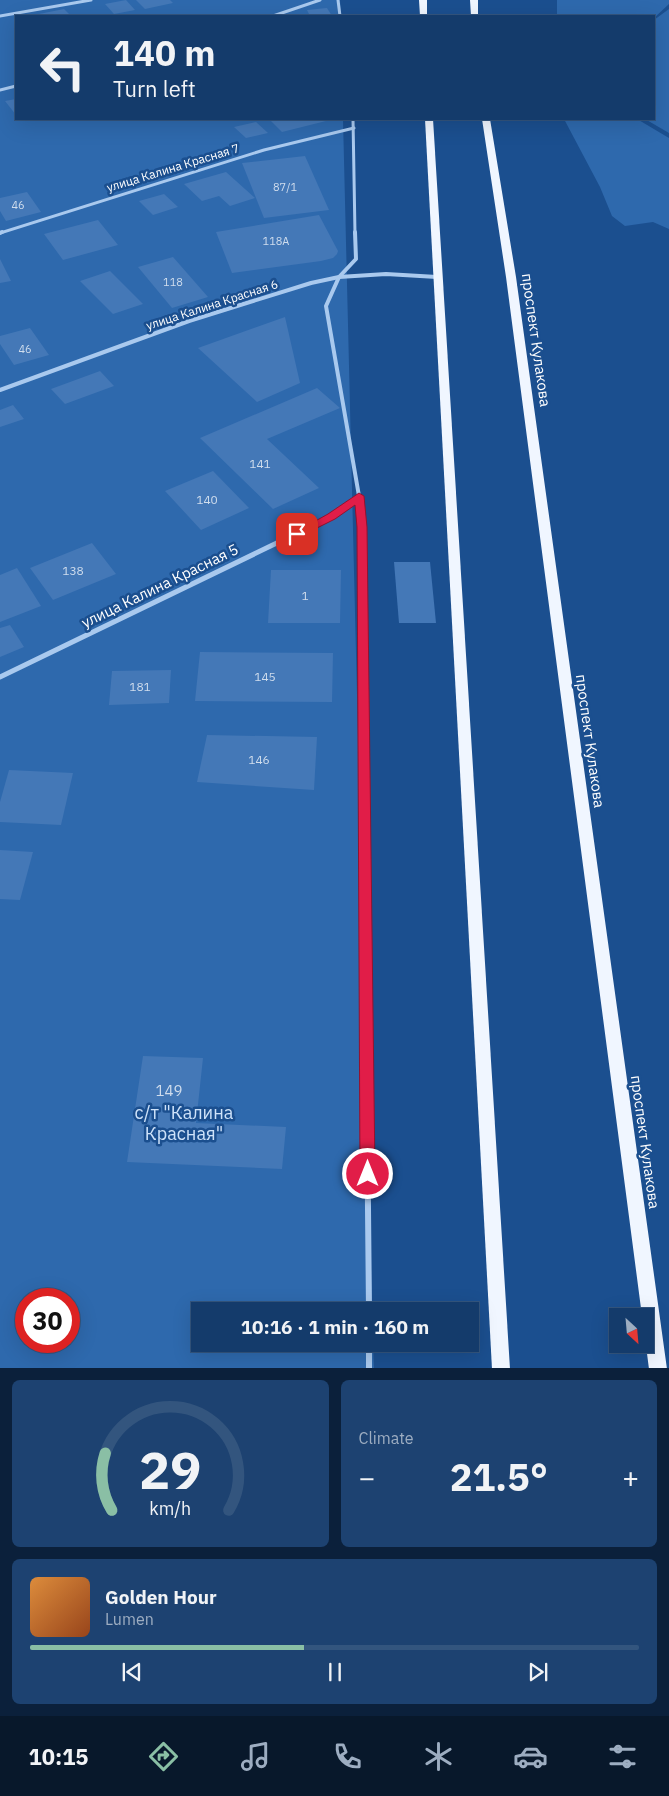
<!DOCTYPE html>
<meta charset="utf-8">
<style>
:root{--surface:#143b6b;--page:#1d4271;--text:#f1f3f6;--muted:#9dadc1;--line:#33557e;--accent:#8abfa5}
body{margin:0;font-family:"IBM Plex Sans",sans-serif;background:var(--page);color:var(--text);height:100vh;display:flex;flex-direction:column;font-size:19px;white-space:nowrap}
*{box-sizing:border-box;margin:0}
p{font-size:16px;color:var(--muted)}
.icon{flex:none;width:28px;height:28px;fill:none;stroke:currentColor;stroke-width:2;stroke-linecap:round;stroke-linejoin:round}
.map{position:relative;height:1368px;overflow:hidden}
.drawer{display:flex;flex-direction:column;gap:12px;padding:12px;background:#0b203b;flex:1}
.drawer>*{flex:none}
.hud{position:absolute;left:15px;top:15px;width:640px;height:105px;border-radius:0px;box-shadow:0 5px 20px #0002,0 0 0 1px var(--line);background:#143b6b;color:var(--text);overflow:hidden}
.needle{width:32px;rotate:154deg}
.buttons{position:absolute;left:609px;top:1308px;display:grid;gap:10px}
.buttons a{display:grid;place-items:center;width:45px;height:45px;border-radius:0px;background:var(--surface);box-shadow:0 5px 20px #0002,0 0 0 1px var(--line);font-size:25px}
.speed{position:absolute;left:15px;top:1288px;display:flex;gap:10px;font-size:25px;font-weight:700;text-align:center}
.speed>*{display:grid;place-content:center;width:65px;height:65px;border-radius:50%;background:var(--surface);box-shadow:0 5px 20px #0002,0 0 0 1px var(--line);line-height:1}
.speed .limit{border:8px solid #d22;background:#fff;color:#111}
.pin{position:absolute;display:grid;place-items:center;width:42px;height:42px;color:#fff;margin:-21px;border-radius:10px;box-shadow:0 2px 8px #0006}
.me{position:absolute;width:55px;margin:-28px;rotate:0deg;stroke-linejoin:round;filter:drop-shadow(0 0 4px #0008)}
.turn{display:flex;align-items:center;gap:18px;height:105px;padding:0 15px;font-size:22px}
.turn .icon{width:65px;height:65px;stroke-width:2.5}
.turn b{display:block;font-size:35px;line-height:42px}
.big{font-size:38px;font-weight:700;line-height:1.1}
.drawer .tile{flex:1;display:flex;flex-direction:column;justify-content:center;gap:8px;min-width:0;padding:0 18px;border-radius:8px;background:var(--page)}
.drawer .dial{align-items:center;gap:0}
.dial svg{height:130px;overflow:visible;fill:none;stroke:var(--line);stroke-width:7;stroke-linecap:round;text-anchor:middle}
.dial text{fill:var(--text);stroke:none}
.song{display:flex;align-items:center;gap:15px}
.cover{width:60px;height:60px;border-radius:8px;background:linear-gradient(135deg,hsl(30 70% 55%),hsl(20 70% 35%))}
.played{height:5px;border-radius:2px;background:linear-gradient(90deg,var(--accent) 45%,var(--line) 45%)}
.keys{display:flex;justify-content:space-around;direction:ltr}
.heat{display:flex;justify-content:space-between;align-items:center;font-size:28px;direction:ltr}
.drawer .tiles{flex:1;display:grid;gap:12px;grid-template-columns:1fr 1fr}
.tile:last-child{grid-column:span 2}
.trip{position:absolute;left:191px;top:1302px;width:288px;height:50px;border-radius:0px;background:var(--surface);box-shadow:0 5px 20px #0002,0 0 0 1px var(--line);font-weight:700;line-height:50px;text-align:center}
.tab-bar{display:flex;height:80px;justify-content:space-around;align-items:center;background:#08182b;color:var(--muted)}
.tab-bar .icon{width:35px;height:35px}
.tab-bar .on{color:var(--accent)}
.tab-bar b{font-size:22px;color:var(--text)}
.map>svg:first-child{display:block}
.green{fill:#2e69ad;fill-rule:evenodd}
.building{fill:#4478b7}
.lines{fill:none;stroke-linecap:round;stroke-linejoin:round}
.minor-far3{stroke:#a9c9ee;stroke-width:3}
.minor-far2{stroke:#a9c9ee;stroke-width:4}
.minor-far1{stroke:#a9c9ee;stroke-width:5}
.minor{stroke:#a9c9ee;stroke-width:6}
.primary{fill:#f0f6ff;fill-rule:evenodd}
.route{fill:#e11d48;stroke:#92132f}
.labels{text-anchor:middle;stroke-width:5;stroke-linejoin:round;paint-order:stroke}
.far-number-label{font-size:11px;fill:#d0dded}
.far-street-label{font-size:12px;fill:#fff;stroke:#1b4f8f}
.number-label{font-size:12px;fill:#d0dded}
.street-label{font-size:15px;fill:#fff;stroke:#1b4f8f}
.near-number-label{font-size:15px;fill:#d0dded}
.near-park-label{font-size:18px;fill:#cfe3fa;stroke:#1b4f8f}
</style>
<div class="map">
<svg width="669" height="1369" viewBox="0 0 669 1369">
<rect width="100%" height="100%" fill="#1b4f8f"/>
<g class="green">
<path d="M0,0H340L341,16H16V119H343L372,1311H200V1344H373L374,1368L0,1369ZM26,1299H69V1341H26Z"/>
<path d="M557,0H669V4L654,18V16H557Z"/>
<path d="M669,9V133L645,119H654V20Z"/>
<path d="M564,119H637L669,138V229L653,222L625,226L612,216L600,187Z"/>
</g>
<g class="building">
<path d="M126,0L135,10L114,14L105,4Z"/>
<path d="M136,0H170L173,3L145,9Z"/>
<path d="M327,8L332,16H310L307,10Z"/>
<path d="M64,9L71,16H41L39,14Z"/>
<path d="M16,99V115L5,101Z"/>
<path d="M269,119H334L282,132Z"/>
<path d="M256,122L268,133L246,138L234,127Z"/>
<path d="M305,156L329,210L264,218L242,163Z"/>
<path d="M226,172L255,198L230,206L219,196L202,201L184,184Z"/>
<path d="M27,192L41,212L6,221L0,211V198Z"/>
<path d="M164,194L178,207L153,215L139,201Z"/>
<path d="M319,215L338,251L337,254L333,258L321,261L232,273L216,232Z"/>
<path d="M98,220L118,245L63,260L44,234Z"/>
<path d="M173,257L208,297L172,308L138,267Z"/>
<path d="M0,259L11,281L0,283Z"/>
<path d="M110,271L143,304L113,314L80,281Z"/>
<path d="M285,317L300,383L257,402L198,348Z"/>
<path d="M30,328L49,355L14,365L0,344V336Z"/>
<path d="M100,371L114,386L65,404L51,389Z"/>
<path d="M317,388L340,408L267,439L319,488L273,509L200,438Z"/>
<path d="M13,405L24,419L0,427V410Z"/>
<path d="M213,471L249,508L201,530L165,491Z"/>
<path d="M92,543L116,574L53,600L30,568Z"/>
<path d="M394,562H430L436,623H399Z"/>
<path d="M17,568L41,606L0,622V575Z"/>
<path d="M271,570H341L340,623H268Z"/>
<path d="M10,625L24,647L0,657V628Z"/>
<path d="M200,652L333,653L332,702L195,701Z"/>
<path d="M171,670L169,703L109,705L112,671Z"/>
<path d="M207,735L317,737L314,790L197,782Z"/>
<path d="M9,770L73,773L61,825L0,822V802Z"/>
<path d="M0,850L33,852L20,900L0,899Z"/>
<path d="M143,1056L203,1058L196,1123L286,1127L282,1169L127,1162Z"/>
</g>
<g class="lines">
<g class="minor-far3">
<path d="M338,0L340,16"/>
<path d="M0,16L91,0"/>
<path d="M273,16L320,0"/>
<path d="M0,90L16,86"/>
<path d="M353,119L355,234"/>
<path d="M0,233L264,150L354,128"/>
</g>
<g class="minor-far2">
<path d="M0,233L2,232"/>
<path d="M0,390L189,321L311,283L339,277L386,274L437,277"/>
<path d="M359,496L362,528"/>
<path d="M310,528L332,517L359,496L326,306L339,277L356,259L355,232"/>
</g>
<g class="minor-far1">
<path d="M362,526L365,899"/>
<path d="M0,677L312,526"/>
</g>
<g class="minor">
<path d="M365,898L369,1311"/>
<path d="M369,1344V1369"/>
</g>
<g class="primary">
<path d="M419,0H427V16H420Z"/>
<path d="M470,0H478V16H471Z"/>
<path d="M425,119H433L510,1369H492Z"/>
<path d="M482,119H490L516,277L667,1369H649L645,1338V1316H642L506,277Z"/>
</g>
</g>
<path class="route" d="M359,493L364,496L367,527L375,1174L373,1179L368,1181L362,1179L360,1174L357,527L355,505L335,519L301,536L297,537L292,534L328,514Z"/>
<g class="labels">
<g class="far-number-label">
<text x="285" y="191">87/1</text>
<text x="18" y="209">46</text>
<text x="276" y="245">118А</text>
<text x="173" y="286">118</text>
<text x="25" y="353">46</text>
</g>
<g class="far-street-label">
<text transform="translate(173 168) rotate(-17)" y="4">улица Калина Красная 7</text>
<text transform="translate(212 305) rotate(-18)" y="4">улица Калина Красная 6</text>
</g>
<g class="number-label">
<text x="260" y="468">141</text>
<text x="207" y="504">140</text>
<text x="73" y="575">138</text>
<text x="305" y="600">1</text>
<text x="265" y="681">145</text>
<text x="140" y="691">181</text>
<text x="259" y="764">146</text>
</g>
<g class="street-label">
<text transform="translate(536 340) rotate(82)" y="5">проспект Кулакова</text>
<text transform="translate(160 586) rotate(-26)" y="5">улица Калина Красная 5</text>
<text transform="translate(590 741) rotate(82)" y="5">проспект Кулакова</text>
<text transform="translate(645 1142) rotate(82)" y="5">проспект Кулакова</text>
</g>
<g class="near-number-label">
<text x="169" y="1096">149</text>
</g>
<g class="near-park-label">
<text x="184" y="1119">с/т "Калина<tspan x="184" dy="21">Красная"</tspan></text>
</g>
</g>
</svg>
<div class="buttons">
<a><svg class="needle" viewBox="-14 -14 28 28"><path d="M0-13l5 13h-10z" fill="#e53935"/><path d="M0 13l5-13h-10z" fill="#9dadc1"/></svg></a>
</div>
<div class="speed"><div class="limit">30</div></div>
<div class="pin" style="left:297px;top:534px;background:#d93025"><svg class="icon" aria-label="arrive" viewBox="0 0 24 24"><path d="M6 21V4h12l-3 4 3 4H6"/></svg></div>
<svg class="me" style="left:368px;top:1174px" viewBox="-20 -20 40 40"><circle r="17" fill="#e11d48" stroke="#fff" stroke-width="3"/><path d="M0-11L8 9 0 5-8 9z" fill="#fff"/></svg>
<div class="trip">10:16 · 1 min · 160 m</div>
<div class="hud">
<div class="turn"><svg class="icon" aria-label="left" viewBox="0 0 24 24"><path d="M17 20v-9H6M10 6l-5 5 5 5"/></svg><div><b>140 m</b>Turn left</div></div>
</div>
</div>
<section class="drawer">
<div class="tiles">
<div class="tile dial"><svg viewBox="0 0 100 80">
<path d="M14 69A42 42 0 1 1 86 69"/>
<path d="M14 69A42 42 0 0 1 10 34" stroke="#8abfa5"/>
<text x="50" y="56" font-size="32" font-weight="700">29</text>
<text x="50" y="72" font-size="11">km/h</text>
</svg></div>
<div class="tile"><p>Climate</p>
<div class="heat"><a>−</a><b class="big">21.5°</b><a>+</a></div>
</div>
<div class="tile">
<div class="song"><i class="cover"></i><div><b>Golden Hour</b><p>Lumen</p></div></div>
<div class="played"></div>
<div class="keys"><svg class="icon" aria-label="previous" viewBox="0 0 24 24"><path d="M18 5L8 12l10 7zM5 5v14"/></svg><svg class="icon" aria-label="pause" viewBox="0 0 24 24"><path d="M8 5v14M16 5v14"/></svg><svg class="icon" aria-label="next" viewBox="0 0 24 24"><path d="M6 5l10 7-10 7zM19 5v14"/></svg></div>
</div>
</div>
</section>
<nav class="tab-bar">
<b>10:15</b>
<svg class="icon on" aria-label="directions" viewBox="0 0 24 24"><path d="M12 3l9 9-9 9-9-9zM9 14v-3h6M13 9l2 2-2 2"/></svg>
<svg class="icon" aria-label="music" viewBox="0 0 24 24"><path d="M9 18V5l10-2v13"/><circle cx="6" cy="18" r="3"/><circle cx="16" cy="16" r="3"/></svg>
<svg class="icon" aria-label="phone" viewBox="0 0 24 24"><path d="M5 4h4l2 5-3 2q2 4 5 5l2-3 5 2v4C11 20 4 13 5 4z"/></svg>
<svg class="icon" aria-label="climate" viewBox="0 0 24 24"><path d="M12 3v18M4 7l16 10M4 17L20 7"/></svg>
<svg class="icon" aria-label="car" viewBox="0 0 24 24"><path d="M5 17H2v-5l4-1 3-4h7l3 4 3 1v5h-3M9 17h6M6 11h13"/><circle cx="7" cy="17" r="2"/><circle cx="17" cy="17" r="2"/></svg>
<svg class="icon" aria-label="filters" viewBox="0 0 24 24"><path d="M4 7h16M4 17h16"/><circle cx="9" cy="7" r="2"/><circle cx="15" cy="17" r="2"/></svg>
</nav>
